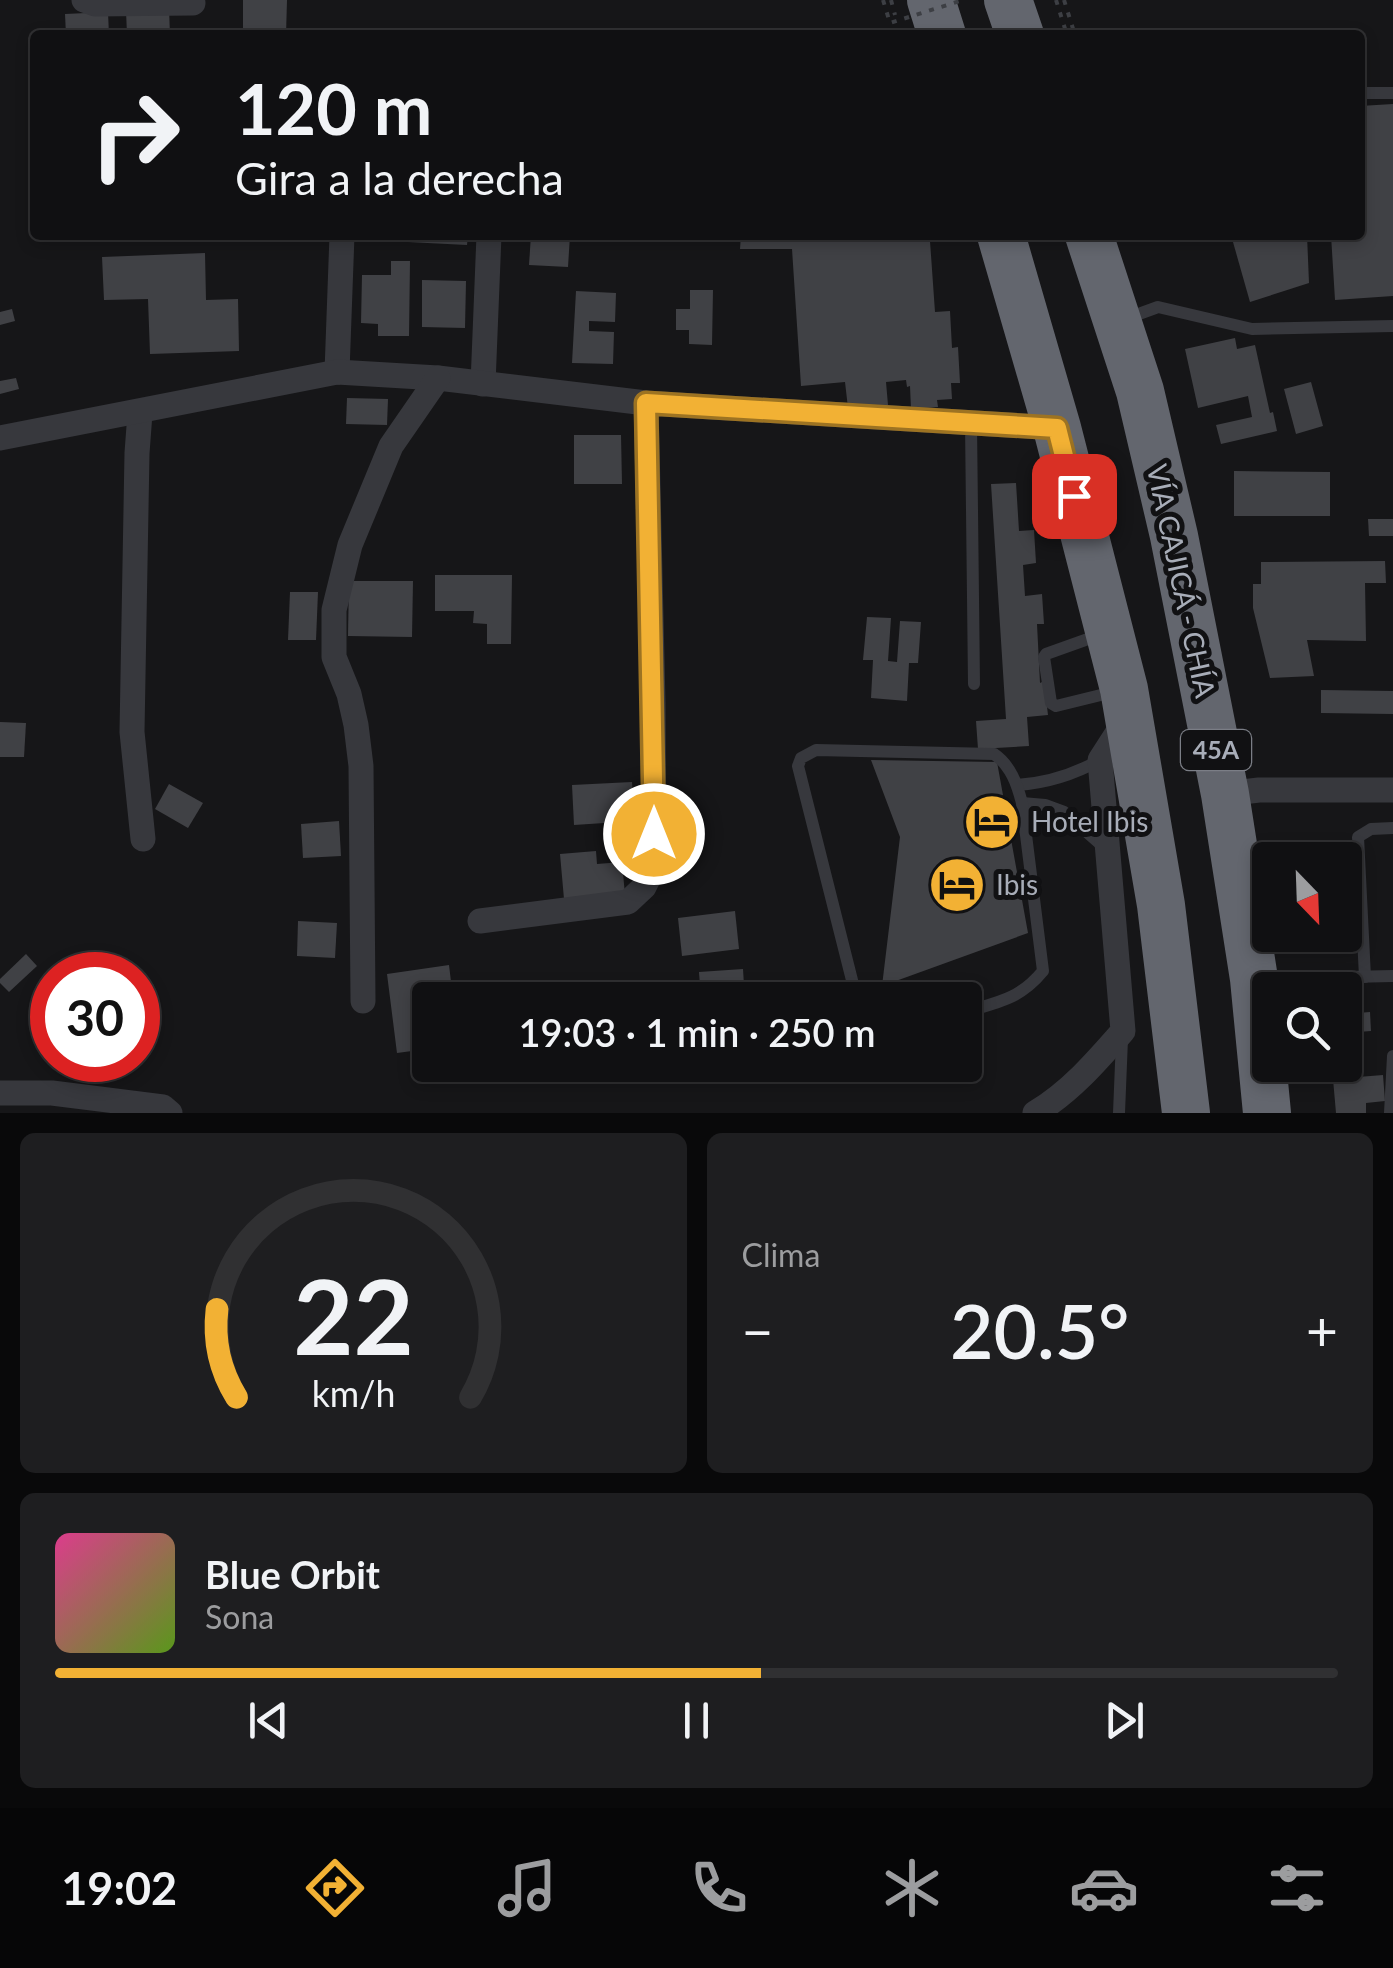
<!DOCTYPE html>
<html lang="es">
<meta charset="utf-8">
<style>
:root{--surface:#101012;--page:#1e1e20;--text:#f1f3f6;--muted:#9c9d9f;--line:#303032;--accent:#f2b134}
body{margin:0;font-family:Lato,sans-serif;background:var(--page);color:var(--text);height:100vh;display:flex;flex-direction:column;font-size:38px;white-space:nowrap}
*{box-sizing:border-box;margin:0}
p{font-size:32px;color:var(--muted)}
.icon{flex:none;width:55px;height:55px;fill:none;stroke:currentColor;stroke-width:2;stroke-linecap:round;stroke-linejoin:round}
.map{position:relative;height:1113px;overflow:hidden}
.details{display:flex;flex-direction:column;gap:20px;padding:20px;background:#09090a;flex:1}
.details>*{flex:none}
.banner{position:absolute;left:30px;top:30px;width:1335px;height:210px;border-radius:10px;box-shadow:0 5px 15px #0003,0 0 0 2px var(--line);background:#101012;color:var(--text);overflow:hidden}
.needle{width:65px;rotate:157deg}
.tools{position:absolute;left:1252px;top:842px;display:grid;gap:20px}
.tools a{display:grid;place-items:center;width:110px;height:110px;border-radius:10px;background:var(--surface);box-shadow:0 5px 15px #0003,0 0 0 2px var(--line);font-size:50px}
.speed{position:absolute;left:30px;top:952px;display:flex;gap:20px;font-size:50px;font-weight:700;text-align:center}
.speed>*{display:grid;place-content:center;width:130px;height:130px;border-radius:50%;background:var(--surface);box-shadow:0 5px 15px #0003,0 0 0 2px var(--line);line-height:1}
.speed .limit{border:15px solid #d22;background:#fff;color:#111}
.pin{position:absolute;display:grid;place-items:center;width:85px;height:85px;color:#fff;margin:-42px;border-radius:20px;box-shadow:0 5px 15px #0006}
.me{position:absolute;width:110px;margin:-55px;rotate:0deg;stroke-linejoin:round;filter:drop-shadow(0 0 8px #0008)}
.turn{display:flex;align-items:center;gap:35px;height:210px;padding:0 40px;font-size:45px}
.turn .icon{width:130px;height:130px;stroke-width:2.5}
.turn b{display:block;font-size:70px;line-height:85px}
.big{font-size:75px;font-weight:600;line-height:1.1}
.details .card{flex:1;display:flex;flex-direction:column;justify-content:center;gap:15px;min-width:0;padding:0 35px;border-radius:15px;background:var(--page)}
.details .dial{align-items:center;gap:0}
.dial svg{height:260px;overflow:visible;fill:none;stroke:var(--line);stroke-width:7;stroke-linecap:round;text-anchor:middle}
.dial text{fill:var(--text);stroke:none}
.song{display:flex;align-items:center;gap:30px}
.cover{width:120px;height:120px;border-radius:15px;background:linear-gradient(135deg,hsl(330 70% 55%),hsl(90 70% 35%))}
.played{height:10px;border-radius:5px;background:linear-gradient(90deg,var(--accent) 55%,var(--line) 55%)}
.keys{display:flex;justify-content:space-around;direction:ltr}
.heat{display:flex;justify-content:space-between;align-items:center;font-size:55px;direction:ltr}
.details .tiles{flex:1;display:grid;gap:20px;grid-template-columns:1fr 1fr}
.card:last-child{grid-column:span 2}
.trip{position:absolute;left:412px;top:982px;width:570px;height:100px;border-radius:10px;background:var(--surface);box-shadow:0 5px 15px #0003,0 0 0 2px var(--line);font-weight:600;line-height:100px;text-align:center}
.tab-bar{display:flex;height:160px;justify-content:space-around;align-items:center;background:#060607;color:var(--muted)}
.tab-bar .icon{width:70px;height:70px}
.tab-bar .selected{color:var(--accent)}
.tab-bar b{font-size:45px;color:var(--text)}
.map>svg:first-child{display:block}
.building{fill:#404145}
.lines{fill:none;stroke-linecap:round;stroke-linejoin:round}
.path{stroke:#3d3f44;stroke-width:4;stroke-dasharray:5 8;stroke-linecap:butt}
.lane{stroke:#37383d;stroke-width:12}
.street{stroke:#37383d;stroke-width:25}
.highway{stroke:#63666e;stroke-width:48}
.path-bridge{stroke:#3d3f44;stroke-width:4;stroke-dasharray:5 8;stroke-linecap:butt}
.route-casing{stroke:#9d7322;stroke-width:25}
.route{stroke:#f2b134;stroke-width:18}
.labels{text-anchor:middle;stroke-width:10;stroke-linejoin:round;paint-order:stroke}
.shield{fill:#111113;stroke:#7b7e86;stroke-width:2.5}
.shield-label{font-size:25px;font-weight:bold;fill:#a8adb8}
.street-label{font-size:28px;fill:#a8adb8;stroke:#111113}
.poi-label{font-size:28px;fill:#a8adb8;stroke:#111113;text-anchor:start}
</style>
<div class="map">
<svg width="1393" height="1113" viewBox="0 0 1393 1113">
<rect width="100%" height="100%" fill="#161618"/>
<g class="building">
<path d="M243,0H287L286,35H243Z"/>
<path d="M169,8L170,35H127L126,10Z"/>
<path d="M108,12L109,35H66L65,14Z"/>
<path d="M1393,104V296L1335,300L1331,235H1360V106Z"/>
<path d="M368,235H468L467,245L368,240Z"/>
<path d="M531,235H570L568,267L529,265Z"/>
<path d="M741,235H906L907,242L930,241L935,312L950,311L952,348L958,347L960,383H951L952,399L937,400L938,407L911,409L910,386L907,387L906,380L886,382L888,405L848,408L845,382L801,386L792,249H740Z"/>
<path d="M1231,235H1307L1309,283L1250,302Z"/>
<path d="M205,253L206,300L238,299L239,351L150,354L148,299L104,300L102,257Z"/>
<path d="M391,261H410L409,336H378V324L361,323L362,275H391Z"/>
<path d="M422,280L466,281L465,328L422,327Z"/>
<path d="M690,290H713L712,345L689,344V330H676V309H690Z"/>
<path d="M576,291L616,293L615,322L589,321V331L614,332L613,364L572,363Z"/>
<path d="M12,309L15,321L0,325V312Z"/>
<path d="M1235,338L1237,349L1255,345L1270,413L1273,412L1277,431L1221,444L1216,425L1252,417L1248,396L1198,408L1185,349Z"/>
<path d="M16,378L19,389L0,394V381Z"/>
<path d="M1311,382L1323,426L1296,434L1284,389Z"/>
<path d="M347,398L388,399L387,425L346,424Z"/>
<path d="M574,435H621L622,484H574Z"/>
<path d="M1234,471L1330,472V516H1234Z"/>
<path d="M1016,483L1019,531L1034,530L1036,563L1023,565L1025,596L1042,594L1044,624H1037L1040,683L1044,681L1048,715L1027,717L1029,746L978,749L976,721L1006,719L991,484Z"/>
<path d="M1368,519H1393V536H1369Z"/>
<path d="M1385,561L1386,583H1365L1366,641L1307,640L1314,676L1270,678L1253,608V584H1261V562Z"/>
<path d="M435,575H512L511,644H487V624L473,623L474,611H435Z"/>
<path d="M349,581H413L412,637L348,636Z"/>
<path d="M290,592H318L316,640H288Z"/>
<path d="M867,617L891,618L888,661L897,662L900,621L921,622L918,663H909L907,701L871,698L873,660H863Z"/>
<path d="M1321,690L1393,691V714L1321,713Z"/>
<path d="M0,722L26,723L24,757H0Z"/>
<path d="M871,760L997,762L1028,933L882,986L900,837Z"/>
<path d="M632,782L635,821L574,825L572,785Z"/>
<path d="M169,784L203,803L188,828L155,809Z"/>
<path d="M339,821L341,856L303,858L301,824Z"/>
<path d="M596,851L597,864L622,862L625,895L564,899L560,854Z"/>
<path d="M735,911L739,949L682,956L678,918Z"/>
<path d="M298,921L337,923L335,958L297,956Z"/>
<path d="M26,954L37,966L9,992L0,983V979Z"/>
<path d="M449,965L453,998L421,1002L427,1049L397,1053L387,974Z"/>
<path d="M743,969L745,1000H701L699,972Z"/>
<path d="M1370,1012L1371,1031L1345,1033V1014Z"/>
<path d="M1383,1075L1385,1101L1366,1103V1113H1336L1333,1079Z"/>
</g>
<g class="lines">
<g class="path">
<path d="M891,0L895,15"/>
<path d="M1056,0L1067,35"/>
<path d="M1064,0L1075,35"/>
</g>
<g class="lane">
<path d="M1360,93H1393"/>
<path d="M1125,319L1158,307L1252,329L1393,326"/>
<path d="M971,424L974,684"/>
<path d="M1102,634L1046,654L1044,657L1051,703L1056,706L1113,692"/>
<path d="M1017,785C1048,783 1073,775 1100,760"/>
<path d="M1022,803L1045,805L1064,812L1106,849"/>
<path d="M1365,977L1358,837L1371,829L1393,828"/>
<path d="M1261,979L1393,976"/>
<path d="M857,1000L798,766L801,758L816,750L994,754C1011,766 1017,784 1022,803L1043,971C1020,999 999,1002 965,1012"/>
<path d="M1119,1113L1122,1039"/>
<path d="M1390,1113L1393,1056"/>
</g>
<g class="street">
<path d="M84,0L95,4L193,3"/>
<path d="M337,372L342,235"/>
<path d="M483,384L489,235"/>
<path d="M140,413L137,453L132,732L143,839"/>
<path d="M0,438L337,372L438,378L646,403L1057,428"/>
<path d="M1225,794L1259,790H1393"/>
<path d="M480,921L628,902L644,887L654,867L653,703L646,403"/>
<path d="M363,1001L361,766L356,725L349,694L334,657V610L350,545L391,446L438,378"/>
<path d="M0,1093H52L163,1107L170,1113"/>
<path d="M1035,1113C1070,1092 1096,1062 1123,1031L1100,760L1127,718"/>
</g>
<g class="highway">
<path d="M931,0L942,35"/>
<path d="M1008,0L1020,35"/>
<path d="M1001,235L1057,428L1124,689L1161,905L1186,1113"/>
<path d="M1089,235L1140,391L1174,536L1225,794L1254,979L1267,1113"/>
</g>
<path class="path-bridge" d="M883,0L890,23L963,0"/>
</g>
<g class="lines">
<g class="route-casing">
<path id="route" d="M654,834L646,403L1057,428L1074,496"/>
</g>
<use href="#route" class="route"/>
</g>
<defs>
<g id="hotel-disc" transform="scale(2.875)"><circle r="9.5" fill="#f2b134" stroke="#111113"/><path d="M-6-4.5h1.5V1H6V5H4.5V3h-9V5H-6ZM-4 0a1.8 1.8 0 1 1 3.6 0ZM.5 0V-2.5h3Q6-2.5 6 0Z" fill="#111"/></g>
</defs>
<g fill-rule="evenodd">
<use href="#hotel-disc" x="992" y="822"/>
<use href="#hotel-disc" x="957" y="885"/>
</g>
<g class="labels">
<rect class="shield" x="1181" y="730" width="70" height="40" rx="8"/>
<g class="shield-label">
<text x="1216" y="759">45A</text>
</g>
<g class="street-label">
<text transform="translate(1181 581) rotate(78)" y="10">VÍA CAJICÁ - CHÍA</text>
</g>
<g class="poi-label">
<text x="1031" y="832">Hotel Ibis</text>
<text x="996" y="895">Ibis</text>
</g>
</g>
</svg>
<div class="tools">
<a><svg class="needle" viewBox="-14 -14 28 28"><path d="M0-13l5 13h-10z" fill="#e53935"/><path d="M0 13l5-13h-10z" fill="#9c9d9f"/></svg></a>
<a><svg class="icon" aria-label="search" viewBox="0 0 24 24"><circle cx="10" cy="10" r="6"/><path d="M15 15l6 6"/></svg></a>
</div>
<div class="speed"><div class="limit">30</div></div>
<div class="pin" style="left:1074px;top:496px;background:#d93025"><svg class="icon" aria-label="arrive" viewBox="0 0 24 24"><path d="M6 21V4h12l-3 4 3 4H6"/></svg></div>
<svg class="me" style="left:654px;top:834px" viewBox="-20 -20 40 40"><circle r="17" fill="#f2b134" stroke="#fff" stroke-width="3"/><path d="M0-11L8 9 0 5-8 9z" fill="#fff"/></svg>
<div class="trip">19:03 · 1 min · 250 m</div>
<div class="banner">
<div class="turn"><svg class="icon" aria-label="right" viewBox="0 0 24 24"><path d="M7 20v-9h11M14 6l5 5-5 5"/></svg><div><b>120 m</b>Gira a la derecha</div></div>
</div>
</div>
<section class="details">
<div class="tiles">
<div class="card dial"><svg viewBox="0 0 100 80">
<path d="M14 69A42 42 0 1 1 86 69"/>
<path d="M14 69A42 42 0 0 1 8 42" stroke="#f2b134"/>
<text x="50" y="56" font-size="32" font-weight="700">22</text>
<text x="50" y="72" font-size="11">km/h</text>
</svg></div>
<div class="card"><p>Clima</p>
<div class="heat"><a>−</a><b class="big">20.5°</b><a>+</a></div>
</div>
<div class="card">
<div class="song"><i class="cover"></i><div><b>Blue Orbit</b><p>Sona</p></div></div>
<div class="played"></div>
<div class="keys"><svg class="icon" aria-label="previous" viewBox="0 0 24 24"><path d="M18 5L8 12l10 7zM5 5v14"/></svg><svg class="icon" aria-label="pause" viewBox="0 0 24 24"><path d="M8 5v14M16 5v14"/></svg><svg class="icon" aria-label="next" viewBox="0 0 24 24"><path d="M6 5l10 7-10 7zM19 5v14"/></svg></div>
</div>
</div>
</section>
<nav class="tab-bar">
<b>19:02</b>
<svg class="icon selected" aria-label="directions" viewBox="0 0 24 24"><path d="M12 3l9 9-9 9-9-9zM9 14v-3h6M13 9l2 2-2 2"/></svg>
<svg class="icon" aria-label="music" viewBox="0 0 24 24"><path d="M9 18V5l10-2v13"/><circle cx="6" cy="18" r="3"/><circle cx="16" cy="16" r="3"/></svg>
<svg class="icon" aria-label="phone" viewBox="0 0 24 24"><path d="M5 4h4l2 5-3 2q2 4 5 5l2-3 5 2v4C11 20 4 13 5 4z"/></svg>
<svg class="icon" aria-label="climate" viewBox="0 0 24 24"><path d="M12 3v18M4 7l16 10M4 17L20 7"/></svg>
<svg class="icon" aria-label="car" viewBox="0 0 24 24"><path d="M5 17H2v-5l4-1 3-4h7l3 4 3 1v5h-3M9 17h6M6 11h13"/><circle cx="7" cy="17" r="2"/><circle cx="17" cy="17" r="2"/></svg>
<svg class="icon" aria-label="filters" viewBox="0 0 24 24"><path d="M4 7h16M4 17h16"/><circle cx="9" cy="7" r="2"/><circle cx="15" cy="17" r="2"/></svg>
</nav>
